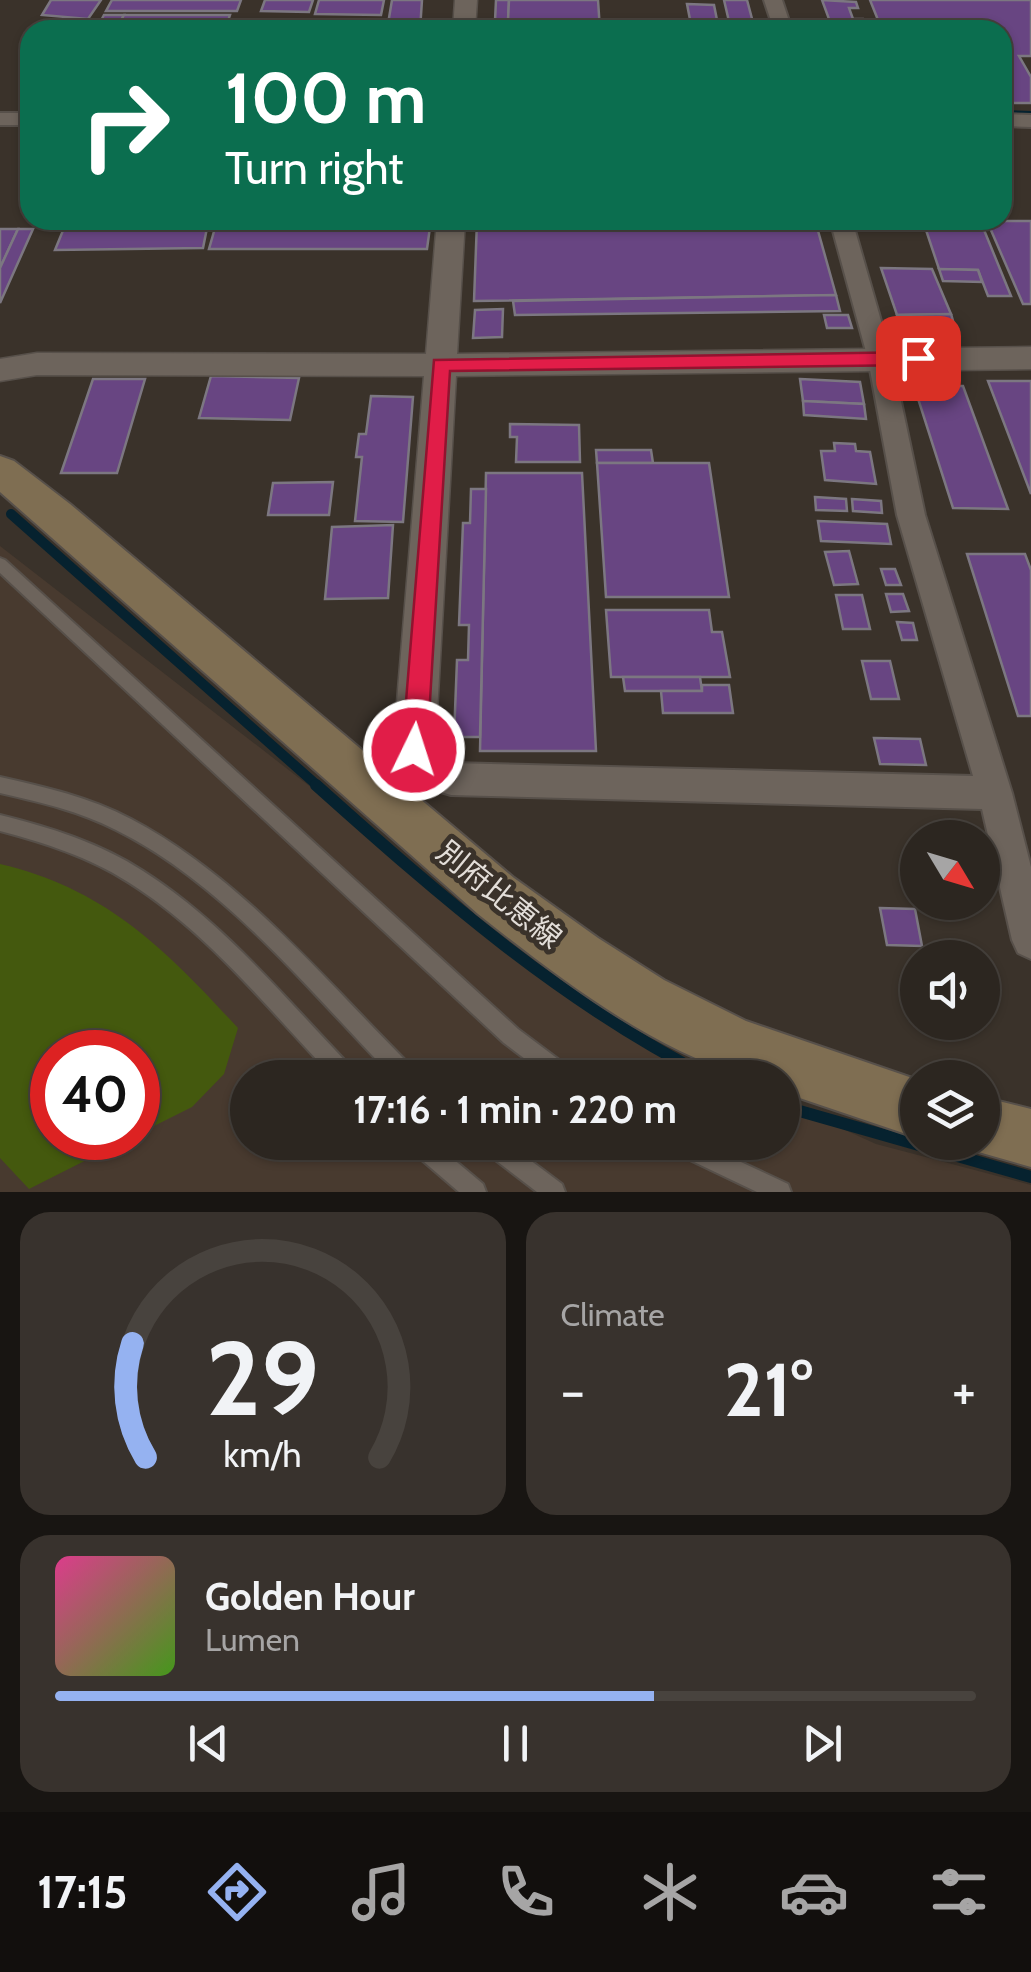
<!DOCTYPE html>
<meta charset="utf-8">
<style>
:root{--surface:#2c2620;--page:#38322d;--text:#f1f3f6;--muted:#a6a5a5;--line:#48433e;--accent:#95b2f1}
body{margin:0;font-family:Cabin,"Noto Sans JP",sans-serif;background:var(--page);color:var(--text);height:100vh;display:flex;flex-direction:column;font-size:38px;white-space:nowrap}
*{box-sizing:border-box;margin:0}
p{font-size:32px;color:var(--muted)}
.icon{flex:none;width:55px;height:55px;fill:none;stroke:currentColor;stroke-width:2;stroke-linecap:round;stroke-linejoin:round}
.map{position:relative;height:1192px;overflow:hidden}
.details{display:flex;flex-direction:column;gap:20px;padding:20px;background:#181512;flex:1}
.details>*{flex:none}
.banner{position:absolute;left:20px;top:20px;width:992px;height:210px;border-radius:30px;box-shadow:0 2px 8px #0004,0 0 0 2px var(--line);background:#0b6e4f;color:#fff;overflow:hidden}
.needle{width:65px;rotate:128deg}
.tools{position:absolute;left:900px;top:820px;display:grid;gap:20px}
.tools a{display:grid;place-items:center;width:100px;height:100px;border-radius:50%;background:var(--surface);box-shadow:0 2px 8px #0004,0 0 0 2px var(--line);font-size:50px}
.speed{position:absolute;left:30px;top:1030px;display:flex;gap:20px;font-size:50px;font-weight:700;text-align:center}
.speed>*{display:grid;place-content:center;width:130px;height:130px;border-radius:50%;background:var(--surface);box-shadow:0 2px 8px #0004,0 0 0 2px var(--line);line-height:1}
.speed .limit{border:15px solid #d22;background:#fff;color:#111}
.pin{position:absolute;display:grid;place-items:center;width:85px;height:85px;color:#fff;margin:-42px;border-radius:20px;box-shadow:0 5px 15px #0006}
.me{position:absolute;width:110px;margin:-55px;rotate:4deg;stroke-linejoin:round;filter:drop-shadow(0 0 8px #0008)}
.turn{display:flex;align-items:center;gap:35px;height:210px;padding:0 40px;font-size:45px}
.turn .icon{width:130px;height:130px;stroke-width:2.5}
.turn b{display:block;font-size:70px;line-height:85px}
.big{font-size:75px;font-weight:800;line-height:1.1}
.details .tile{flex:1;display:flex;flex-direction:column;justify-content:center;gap:15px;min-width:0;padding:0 35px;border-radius:30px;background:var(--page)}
.details .dial{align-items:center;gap:0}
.dial svg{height:260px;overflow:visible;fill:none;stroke:var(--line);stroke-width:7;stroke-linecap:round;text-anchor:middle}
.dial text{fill:var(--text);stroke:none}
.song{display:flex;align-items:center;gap:30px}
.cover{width:120px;height:120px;border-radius:15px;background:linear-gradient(135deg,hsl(330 70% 55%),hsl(100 70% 35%))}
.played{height:10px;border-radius:5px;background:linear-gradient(90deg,var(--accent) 65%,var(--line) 65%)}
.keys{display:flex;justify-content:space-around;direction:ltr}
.heat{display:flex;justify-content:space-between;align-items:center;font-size:55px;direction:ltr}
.details .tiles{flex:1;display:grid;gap:20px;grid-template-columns:1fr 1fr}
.tile:last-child{grid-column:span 2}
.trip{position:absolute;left:230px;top:1060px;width:570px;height:100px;border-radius:50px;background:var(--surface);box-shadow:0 2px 8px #0004,0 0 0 2px var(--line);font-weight:800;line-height:100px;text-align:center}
.tab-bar{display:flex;height:160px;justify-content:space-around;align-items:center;background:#120f0d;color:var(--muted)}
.tab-bar .icon{width:70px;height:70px}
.tab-bar .active{color:var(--accent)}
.tab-bar b{font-size:45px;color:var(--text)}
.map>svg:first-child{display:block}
.built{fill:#483a2f;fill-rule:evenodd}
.green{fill:#44590e}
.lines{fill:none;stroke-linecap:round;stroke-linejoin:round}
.stream-far2{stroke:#06222f;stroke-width:6}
.stream-far1{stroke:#06222f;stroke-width:10}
.stream{stroke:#06222f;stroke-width:12}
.building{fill:#684582;stroke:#7c7781;stroke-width:2.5}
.service-casing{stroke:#57504a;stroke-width:4}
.minor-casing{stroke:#57504a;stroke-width:4}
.tertiary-casing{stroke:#57504a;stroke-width:3}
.secondary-casing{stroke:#57504a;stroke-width:4}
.service{fill:#6d645c;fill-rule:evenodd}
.minor{fill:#6d645c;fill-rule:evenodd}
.tertiary{fill:#6d645c;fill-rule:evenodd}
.secondary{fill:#7f6e52;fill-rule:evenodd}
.route{fill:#e11d48;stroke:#92132f;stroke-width:2.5}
.labels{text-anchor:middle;stroke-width:10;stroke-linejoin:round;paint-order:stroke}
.street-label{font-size:30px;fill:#e3ded9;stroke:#3a322a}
</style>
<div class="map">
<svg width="1031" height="1192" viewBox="0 0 1031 1192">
<rect width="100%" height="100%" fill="#3a322a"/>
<path class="built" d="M0,546L625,1031L729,1077L248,1078V1142H782L783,1102L876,1144L1031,1185V1192H0ZM52,1052H138V1138H52Z"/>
<path class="green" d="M0,864C107,889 166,950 238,1028L224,1074L192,1107L138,1134V1052H52V1138H130L29,1189L0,1158Z"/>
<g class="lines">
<path class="stream-far2" d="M1002,113L1031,114"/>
<path class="stream-far1" d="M11,514L319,787"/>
<g class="stream">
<path d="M316,785C440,896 562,1003 711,1078"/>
<path d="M782,1106L1031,1177"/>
</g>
</g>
<g class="building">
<path d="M51,0H101L88,19L42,15Z"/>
<path d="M112,0H241L237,11H106Z"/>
<path d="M265,0H313L309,12L261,11Z"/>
<path d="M319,0H384L381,15L315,14Z"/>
<path d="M392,0H422L420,30H387Z"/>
<path d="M496,0H509L508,21H495Z"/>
<path d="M509,0H598L600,30H478L479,21H508Z"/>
<path d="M724,0H747L755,30H731Z"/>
<path d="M822,0L856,2L858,8H849L853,19H863L865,25H856L857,30H833Z"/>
<path d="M870,0H1031V56H1019L1031,77V103H1002V30H882Z"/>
<path d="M687,4L714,5L719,30H692Z"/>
<path d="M104,15H124L116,30H96Z"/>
<path d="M124,15H230L225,30H116Z"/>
<path d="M67,220H342L67,222Z"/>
<path d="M815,220L836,295L474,301L477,221Z"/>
<path d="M987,221H1031V304H1023Z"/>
<path d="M924,224L982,225L1011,296H988L978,270L939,269Z"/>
<path d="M430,227L427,249H209L215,228Z"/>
<path d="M64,228H207L203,248L55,250Z"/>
<path d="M0,229H18L0,268Z"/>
<path d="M18,229H33L0,303V268Z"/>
<path d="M881,268L932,269L951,314L897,315Z"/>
<path d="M939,269L978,270L982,282L943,281Z"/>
<path d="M836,295L840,311L515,315L513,301Z"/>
<path d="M503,309L502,337L473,338L475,310Z"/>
<path d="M951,314L957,334H903L897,315Z"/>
<path d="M824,315H848L852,328H827Z"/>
<path d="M211,376L299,378L290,420L199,418Z"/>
<path d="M93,379H145L117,473H61Z"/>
<path d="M800,379L860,382L864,404L803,401Z"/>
<path d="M988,381H1031V494Z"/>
<path d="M914,386H963L1008,509L953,508Z"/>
<path d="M371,396L413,397L403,522L355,521L362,457H356L359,434H366Z"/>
<path d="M803,401L864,404L866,419L804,415Z"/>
<path d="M510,424L579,425L580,462H516L517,437H510Z"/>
<path d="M834,443L855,444L856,451L870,452L876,484L825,480L821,451H835Z"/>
<path d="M596,450H651L653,463H597Z"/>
<path d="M597,463H709L729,597H606Z"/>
<path d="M486,473H582L596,751H480Z"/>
<path d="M333,482L329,515H268L273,483Z"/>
<path d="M471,489H486L480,737H454L457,660H468L469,625H459L463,523H470Z"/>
<path d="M815,497L846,499L847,511L816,510Z"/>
<path d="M852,499L881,501L882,513L853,511Z"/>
<path d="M818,521L887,524L891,544L821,541Z"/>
<path d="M393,525L388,598L325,599L332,527Z"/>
<path d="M849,551L858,584L834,585L825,552Z"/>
<path d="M967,554H1025L1031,570V716H1018Z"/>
<path d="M881,569H895L901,585H886Z"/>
<path d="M886,594H903L909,611L891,612Z"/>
<path d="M836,595H862L870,629H843Z"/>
<path d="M606,610H709L712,632H722L730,677H611Z"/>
<path d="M897,622L913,623L917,640H902Z"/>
<path d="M862,661H890L899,699H871Z"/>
<path d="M623,677H700L702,691H625Z"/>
<path d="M702,685H729L733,713H663L661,691H702Z"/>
<path d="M874,738L920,739L926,765L880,764Z"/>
<path d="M880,908L915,909L922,946L887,945Z"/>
</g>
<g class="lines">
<g class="service-casing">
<g id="service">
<path d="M0,558L5,560L518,1029L574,1071L577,1078H550L504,1043L0,573Z"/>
<path d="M0,777C45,787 89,797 131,819C243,878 327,983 416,1071L419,1078H394C310,992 225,884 116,830C79,811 40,802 0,793Z"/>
<path d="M0,815C49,827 100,843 143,871C225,923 288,1002 355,1071L358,1078H334C269,1010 208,932 128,882C89,857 45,843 0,831Z"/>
<path d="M406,1142H433L483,1184L486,1192H459L409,1149Z"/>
<path d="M478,1142H506L562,1184L565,1192H537L481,1149Z"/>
<path d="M664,1142H698L788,1184L791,1192H757L667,1149Z"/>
</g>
</g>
<g class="minor-casing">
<g id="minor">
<path d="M764,0H782L792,30H774Z"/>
<rect x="0" y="113" width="30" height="12"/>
<path d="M1002,114L1031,115V127L1002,126Z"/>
<path d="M830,220H852L892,359L925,515L1012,793L1031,867V959L1018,953L1012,940L982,809L451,795L414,784L409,773L414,762L426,757L451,763L973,776L897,515L868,359Z"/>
</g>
</g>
<g class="tertiary-casing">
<g id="tertiary">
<path d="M455,0H477L475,30H453Z"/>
<path d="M437,220H465L457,354L1031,347V369L456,376L435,748L447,773L441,787L426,793L411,787L393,750L424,376L37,375L0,381V359L37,353L426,354Z"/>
</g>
</g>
<g class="secondary-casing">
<g id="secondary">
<path d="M0,456L14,461L70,504L514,878L598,938L664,980L746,1021L918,1080V1138L782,1092V1078C770,1078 755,1080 744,1076C649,1048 555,975 478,914L0,492Z"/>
<path d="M982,1097L1031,1109V1167L961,1147L960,1142H982Z"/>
</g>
</g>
<use href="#service" class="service"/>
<use href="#minor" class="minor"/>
<use href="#tertiary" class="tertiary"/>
<use href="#secondary" class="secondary"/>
</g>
<path class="route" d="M918,352L927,358L918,365L450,371L427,750L423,758L414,762L405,758L402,750L434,360Z"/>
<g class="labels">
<g class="street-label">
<text transform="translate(499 895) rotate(39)" y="10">別府比恵線</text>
</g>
</g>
</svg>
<div class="tools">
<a><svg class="needle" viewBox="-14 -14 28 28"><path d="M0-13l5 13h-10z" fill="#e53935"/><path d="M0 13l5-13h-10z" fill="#a6a5a5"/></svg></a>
<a><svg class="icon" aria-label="sound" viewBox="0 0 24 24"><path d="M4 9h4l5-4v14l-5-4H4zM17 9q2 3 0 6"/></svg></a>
<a><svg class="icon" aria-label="layers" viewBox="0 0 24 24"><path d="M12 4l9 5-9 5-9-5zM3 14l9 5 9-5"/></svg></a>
</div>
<div class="speed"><div class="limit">40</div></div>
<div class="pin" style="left:918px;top:358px;background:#d93025"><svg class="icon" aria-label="arrive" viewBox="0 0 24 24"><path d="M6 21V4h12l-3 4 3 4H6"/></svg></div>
<svg class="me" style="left:414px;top:750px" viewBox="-20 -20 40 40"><circle r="17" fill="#e11d48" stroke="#fff" stroke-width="3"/><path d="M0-11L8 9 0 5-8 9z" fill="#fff"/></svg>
<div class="trip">17:16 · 1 min · 220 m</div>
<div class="banner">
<div class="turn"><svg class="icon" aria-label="right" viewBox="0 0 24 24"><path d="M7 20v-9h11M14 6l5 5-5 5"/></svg><div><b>100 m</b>Turn right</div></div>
</div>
</div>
<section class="details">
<div class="tiles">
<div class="tile dial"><svg viewBox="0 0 100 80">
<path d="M14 69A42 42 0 1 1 86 69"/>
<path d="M14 69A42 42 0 0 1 10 34" stroke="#95b2f1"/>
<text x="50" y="56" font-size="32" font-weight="700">29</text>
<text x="50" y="72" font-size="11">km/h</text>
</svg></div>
<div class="tile"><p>Climate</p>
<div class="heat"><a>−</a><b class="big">21°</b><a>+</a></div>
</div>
<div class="tile">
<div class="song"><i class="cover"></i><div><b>Golden Hour</b><p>Lumen</p></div></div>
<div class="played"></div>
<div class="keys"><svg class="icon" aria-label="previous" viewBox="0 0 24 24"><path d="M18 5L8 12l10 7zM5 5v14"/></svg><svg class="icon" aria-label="pause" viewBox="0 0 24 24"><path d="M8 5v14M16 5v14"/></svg><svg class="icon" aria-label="next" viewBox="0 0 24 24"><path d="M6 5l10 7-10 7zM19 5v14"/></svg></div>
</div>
</div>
</section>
<nav class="tab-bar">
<b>17:15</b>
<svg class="icon active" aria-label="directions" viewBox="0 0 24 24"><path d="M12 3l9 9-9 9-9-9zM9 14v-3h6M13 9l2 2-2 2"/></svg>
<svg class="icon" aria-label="music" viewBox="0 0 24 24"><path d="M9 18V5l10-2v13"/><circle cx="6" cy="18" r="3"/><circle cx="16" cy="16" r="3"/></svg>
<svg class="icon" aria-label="phone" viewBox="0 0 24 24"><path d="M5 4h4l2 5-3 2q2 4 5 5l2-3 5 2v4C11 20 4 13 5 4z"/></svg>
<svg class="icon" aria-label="climate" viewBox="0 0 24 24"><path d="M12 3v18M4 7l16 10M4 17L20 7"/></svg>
<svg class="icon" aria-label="car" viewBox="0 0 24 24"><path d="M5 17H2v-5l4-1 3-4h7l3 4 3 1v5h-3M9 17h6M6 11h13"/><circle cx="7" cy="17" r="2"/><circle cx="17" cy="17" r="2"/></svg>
<svg class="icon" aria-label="filters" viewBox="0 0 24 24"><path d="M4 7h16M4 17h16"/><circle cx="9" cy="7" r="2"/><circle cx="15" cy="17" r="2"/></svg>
</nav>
